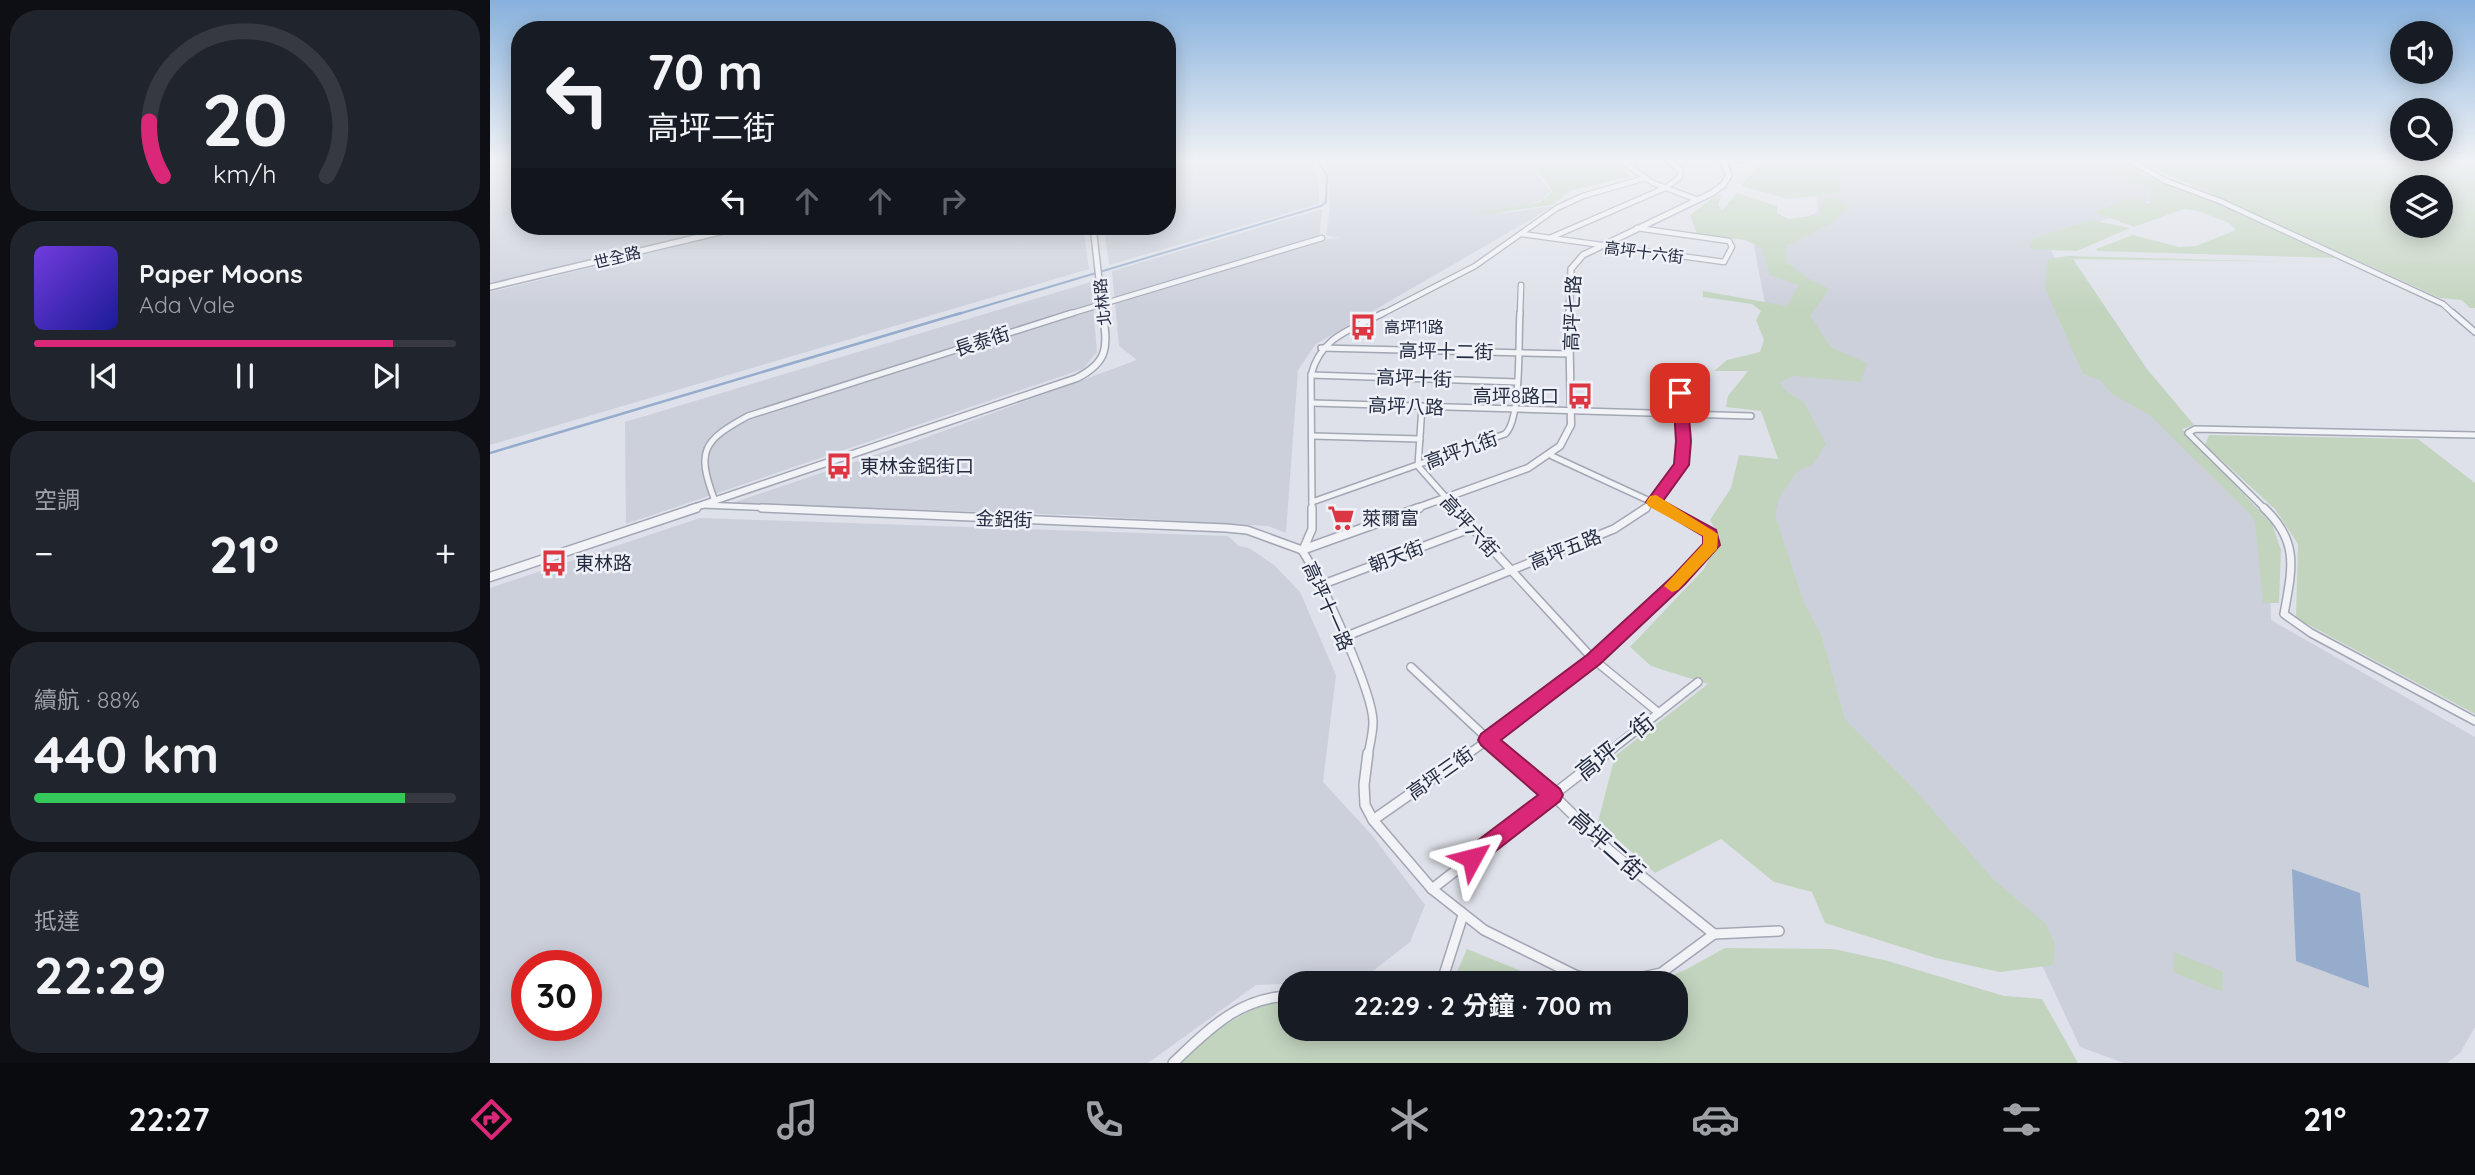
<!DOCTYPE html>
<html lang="zh-TW">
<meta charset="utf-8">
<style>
:root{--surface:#171b24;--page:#20242c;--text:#f1f3f6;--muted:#9ea1a6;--line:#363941;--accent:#db2777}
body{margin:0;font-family:Quicksand,"Noto Sans TC",sans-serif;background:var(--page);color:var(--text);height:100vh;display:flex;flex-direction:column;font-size:26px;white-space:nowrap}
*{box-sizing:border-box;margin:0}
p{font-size:23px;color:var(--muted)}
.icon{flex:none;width:38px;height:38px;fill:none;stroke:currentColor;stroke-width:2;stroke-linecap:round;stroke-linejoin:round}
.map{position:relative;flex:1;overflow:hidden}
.panel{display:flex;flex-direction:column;gap:10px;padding:10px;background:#0d0f14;width:490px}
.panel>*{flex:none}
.top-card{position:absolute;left:21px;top:21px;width:665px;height:214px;border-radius:28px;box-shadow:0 4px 18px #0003;background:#171b24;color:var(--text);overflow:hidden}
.tools{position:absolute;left:1900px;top:21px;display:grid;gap:14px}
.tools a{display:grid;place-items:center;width:63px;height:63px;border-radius:50%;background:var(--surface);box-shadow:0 4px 18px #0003;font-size:35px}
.speed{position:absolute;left:21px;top:950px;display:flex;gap:14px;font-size:35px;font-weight:700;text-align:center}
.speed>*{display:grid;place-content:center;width:91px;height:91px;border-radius:50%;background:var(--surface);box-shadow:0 4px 18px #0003;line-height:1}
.speed .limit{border:10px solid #d22;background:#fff;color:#111}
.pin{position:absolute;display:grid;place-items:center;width:60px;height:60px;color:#fff;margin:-30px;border-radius:14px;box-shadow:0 4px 10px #0006}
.me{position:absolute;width:77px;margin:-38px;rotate:52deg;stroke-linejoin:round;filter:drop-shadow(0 0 5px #0008)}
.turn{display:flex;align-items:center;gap:24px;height:147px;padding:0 21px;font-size:32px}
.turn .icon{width:91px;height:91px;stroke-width:2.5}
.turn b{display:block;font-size:49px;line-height:60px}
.lanes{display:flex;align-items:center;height:66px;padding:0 21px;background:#0003;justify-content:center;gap:35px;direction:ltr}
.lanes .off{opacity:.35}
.big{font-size:52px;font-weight:700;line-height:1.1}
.panel .card{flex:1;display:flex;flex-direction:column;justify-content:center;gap:10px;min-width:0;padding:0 24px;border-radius:28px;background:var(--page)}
.panel .dial{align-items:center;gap:0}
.dial svg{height:182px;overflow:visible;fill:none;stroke:var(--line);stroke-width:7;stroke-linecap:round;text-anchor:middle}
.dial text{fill:var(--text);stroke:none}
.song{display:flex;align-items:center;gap:21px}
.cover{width:84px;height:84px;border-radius:10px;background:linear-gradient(135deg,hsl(260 70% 55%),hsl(240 70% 35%))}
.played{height:7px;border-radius:4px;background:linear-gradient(90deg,var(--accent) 85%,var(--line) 85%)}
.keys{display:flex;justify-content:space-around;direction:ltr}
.heat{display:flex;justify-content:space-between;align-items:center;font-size:38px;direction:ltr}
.charge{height:10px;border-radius:5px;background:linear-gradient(90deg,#34c759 88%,var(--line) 0)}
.trip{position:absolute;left:788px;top:971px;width:410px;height:70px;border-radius:28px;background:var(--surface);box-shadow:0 4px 18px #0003;font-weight:700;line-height:70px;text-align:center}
.menu{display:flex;height:112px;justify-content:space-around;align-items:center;background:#090b0e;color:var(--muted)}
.menu .icon{width:49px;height:49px}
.menu .on{color:var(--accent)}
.menu b{font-size:32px;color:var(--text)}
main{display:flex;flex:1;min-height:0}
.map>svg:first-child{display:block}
.built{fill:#ccd0db;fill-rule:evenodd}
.green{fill:#c2d4be;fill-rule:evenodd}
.water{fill:#95accd}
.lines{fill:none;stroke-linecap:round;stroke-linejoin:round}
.stream-far1{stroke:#95accd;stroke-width:2}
.stream{stroke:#95accd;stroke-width:2.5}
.minor-far3-casing{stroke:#a3a7b4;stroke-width:7}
.minor-far2-casing{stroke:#a3a7b4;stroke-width:8}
.minor-far1-casing{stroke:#a3a7b4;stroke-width:10}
.minor-casing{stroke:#a3a7b4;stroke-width:12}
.tertiary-far2-casing{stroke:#a3a7b4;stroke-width:8}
.tertiary-far1-casing{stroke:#a3a7b4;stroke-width:9}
.tertiary-casing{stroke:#a3a7b4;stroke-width:11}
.minor-far3{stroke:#f1f3f7;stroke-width:4.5}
.minor-far2{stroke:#f1f3f7;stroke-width:5}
.minor-far1{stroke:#f1f3f7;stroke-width:7}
.minor{stroke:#f1f3f7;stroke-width:9}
.tertiary-far2{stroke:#f1f3f7;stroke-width:5}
.tertiary-far1{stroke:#f1f3f7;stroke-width:6}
.tertiary{stroke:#f1f3f7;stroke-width:8}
.route{fill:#db2777;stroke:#8e194d;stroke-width:2}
.slow{fill:#f59e0b}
.labels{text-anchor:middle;stroke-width:5;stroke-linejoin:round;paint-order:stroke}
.far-street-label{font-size:16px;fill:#262d42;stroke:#eef1f7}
.far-poi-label{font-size:16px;fill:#262d42;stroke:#eef1f7;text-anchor:start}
.street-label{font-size:19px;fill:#262d42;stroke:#eef1f7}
.poi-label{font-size:19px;fill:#262d42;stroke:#eef1f7;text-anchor:start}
.near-street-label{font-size:23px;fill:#262d42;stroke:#eef1f7}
</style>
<main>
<section class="panel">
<div class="card dial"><svg viewBox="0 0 100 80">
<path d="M14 69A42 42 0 1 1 86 69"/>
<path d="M14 69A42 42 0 0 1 8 45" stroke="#db2777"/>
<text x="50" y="56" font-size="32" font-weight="700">20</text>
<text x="50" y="72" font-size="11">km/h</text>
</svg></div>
<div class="card">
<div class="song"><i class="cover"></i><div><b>Paper Moons</b><p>Ada Vale</p></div></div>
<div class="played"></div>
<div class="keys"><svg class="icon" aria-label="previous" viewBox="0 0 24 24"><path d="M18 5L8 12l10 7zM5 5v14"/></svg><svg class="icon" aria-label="pause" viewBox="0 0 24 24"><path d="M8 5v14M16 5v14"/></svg><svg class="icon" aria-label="next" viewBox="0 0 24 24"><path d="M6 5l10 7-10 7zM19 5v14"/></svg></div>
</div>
<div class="card"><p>空調</p>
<div class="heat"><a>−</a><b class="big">21°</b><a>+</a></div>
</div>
<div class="card"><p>續航 · 88%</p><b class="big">440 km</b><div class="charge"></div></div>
<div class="card"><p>抵達</p><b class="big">22:29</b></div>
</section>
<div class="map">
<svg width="1985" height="1063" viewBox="0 0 1985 1063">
<rect width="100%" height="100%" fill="#dee1e9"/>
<g class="built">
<path d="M0,159H30V226H243L0,283Z"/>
<path d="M677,159H820L829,183V204L619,265L614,226H677Z"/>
<path d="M833,159H1035L1060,191L1053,199L1009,214L1064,206L826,344L808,370L796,533L778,526L602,516L242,503L429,440L647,360L629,346L622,271L832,209L829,240L850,238L836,235L840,207L838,172Z"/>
<path d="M1400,159H1615L1684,190L1558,244L1624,376L1778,525L1781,620L1985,737V1027L1970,1053L1957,1063H1634L1590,1047L1532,922L1324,736L1271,505L1294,465L1276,309L1264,246L1328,211L1324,170Z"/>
<path d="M272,226H593L599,269L0,445V292Z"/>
<path d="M601,282L607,352L593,369L136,524L135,422Z"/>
<path d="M210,518L738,536L749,546L759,548L784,565L810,592L846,675L833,782L881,834L935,905L920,942L870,981L766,985L658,1063H0V588ZM37,966H96V1026H37Z"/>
</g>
<g class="green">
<path d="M1038,159H1117L1141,176L1080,191L1062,205L988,215L991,212L1050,202L1063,191Z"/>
<path d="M1292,159H1385L1370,162L1346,173L1351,193L1298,199L1251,186L1270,165Z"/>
<path d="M1644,159H1985V308H1980L1972,300L1950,298ZM1913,187H1951V226H1913Z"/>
<path d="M1627,168C1662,174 1690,193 1724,201L1845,258L1608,251L1606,249L1643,235L1689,247L1706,246L1746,230L1739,223L1708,211L1694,209L1644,227L1605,212L1640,197L1659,204L1662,191L1626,173Z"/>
<path d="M1247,193L1287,206V213L1298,219L1329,215L1333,199L1346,198L1359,205L1344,222L1296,246V262L1318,278L1339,289L1320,316L1341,347L1377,363L1371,382L1304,376L1290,382L1296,391L1314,402L1336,444L1323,464L1307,472L1289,498L1285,515L1314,603L1331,634L1355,719L1425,790L1503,879L1556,924L1565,944L1563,965L1510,972L1446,958L1335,923L1322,892L1284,882L1231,839L1165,873L1108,822L1125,756L1218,684L1161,666L1140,647L1214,569L1230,538L1220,520L1241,488L1249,455L1288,459L1271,411L1236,407L1238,396L1258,371H1224L1237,360L1270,352L1274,340L1266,320L1271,311L1262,304L1213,297V291L1297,306L1309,285L1280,275L1272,248L1255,240L1207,234L1200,215L1227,195H1231L1228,205L1232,210Z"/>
<path d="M1600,220L1640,228L1587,251L1539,249L1543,239Z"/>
<path d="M1578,256L1812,262L1583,259L1657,369L1704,425L1692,429L1782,524L1791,550L1789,603H1773L1765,522L1759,513L1661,416L1622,394L1611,381L1593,374L1555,288L1558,259Z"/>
<path d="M1719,435L1928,439L1985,483V714L1806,618L1808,544L1785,509L1715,445Z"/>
<path d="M1235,948L1344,949L1398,961L1514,996L1552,999L1588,1063H686L701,1044L774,1003L800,1000V1029H1185V984L1162,983L1195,970Z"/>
<path d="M977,949L1061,983H962Z"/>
<path d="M1684,952L1733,972L1732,992L1683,972Z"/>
</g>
<path class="water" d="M1802,869L1870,893L1879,988L1806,961Z"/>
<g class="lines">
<path class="stream-far1" d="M465,315L831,206L836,202L837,176L827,159"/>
<path class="stream" d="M0,453L471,313"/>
<g class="minor-far3-casing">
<g id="minor-far3">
<path d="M1129,159L1163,183L1208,200"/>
<path d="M1637,159L1676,181L1730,201L1953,304L1965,315"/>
<path d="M1234,161L1257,159"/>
<path d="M1032,234L1234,262L1242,247L1239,241L1147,228"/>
<path d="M1062,237L1175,188L1189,178L1191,171L1177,159"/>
<path d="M576,315L832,238"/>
<path d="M890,315L985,266L1067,208L1093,196L1155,178"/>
<path d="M1030,315L1031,285"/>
</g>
</g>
<g class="minor-far2-casing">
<g id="minor-far2">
<path d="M1963,313L1985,332"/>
<path d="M831,348L1080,354"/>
<path d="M821,375L1027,382"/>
<path d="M822,403L1261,416"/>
<path d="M932,406L928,466L966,509"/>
<path d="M822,436L930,439"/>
<path d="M1062,456L1177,509"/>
<path d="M225,501C206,451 212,441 258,416L582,313"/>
<path d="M822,502L1015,434C1032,420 1028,337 1030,313"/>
<path d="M212,505L312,509"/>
<path d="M822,509L821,375C831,336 861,330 893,313"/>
<path d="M1154,509C1203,472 1194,427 1188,373"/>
<path d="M1775,509L1698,433L1705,429L1985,435"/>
</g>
</g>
<g class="minor-far1-casing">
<g id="minor-far1">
<path d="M272,508L736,528L757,530L812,550"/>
<path d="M964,508L1103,659L1169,713"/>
<path d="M1774,508C1810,542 1802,569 1794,614L1821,633L1985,721"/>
<path d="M812,550C830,579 883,691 883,722C883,733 880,744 878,755"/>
<path d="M813,550L822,529V508"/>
<path d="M831,585L982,528"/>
<path d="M852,638L1124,529L1156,508"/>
<path d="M921,667L1015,755"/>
<path d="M977,755C1069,690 1143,627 1222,546L1220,534L1174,508"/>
<path d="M1115,755L1208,682"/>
</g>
</g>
<g class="minor-casing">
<g id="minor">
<path d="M878,753L874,785L875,805L883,820L942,889L994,930L1085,975L1109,982L1135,981L1171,973L1224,934"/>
<path d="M1013,753L1063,795L1119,850L1224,934"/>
<path d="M883,820L979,753"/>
<path d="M942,889L1117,753"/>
<path d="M1224,934L1289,931"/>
<path d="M951,984L973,915"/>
<path d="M683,1063C718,1030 749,997 800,996"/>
</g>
</g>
<g class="tertiary-far2-casing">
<g id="tertiary-far2">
<path d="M603,226L613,315"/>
<path d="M0,287L255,226"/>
<path d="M1079,315L1081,269L1093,255L1222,193L1233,185L1239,175L1232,159"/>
</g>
</g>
<g class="tertiary-far1-casing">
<g id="tertiary-far1">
<path d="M200,509L587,378C620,361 617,346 613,313"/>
<path d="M924,509L1038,468L1070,446L1081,425L1079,313"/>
</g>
</g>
<g class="tertiary-casing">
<g id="tertiary">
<path d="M812,550L929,508"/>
<path d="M0,577L206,508"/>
</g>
</g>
<use href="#minor-far3" class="minor-far3"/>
<use href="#minor-far2" class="minor-far2"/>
<use href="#minor-far1" class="minor-far1"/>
<use href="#minor" class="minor"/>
<use href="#tertiary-far2" class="tertiary-far2"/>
<use href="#tertiary-far1" class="tertiary-far1"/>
<use href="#tertiary" class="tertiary"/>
</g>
<linearGradient id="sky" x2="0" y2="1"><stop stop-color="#87b1dd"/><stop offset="0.52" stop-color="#f0f2f5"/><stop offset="1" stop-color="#f0f2f5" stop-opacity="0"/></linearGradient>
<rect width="1985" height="308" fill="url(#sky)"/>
<path class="route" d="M1190,389L1197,393L1201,441L1199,465L1173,501L1226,530L1230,545L1195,584L1110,664L1011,740L1070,789L1073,795L1070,801L989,864L982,867L974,864L971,858L974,851L1048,795L991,745L988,740L991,734L1097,655L1183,576L1213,544V536L1156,502L1184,464L1186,441L1183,393Z"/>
<path class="slow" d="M1166,495L1228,534L1227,549L1188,590L1182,592L1174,586L1213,544V536L1158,506L1156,502L1160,496Z"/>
<defs>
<g id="bus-bare" transform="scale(2.1)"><path d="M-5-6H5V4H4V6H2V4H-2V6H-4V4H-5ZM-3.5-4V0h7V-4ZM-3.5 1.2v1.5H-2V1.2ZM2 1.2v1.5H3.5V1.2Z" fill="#db3641" stroke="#eef1f7" stroke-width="2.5" paint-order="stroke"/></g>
<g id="supermarket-bare" transform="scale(2.1)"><path d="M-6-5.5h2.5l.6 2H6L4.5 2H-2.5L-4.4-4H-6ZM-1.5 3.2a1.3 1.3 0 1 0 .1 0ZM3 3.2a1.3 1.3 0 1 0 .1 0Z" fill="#db3641" stroke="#eef1f7" stroke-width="2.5" paint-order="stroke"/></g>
</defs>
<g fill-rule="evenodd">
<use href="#bus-bare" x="873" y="327"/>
<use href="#bus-bare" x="1090" y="396"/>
<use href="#bus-bare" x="349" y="466"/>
<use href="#supermarket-bare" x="851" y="518"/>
<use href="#bus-bare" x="64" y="563"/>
</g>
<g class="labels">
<g class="far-street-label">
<text transform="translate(1154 252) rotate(7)" y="6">高坪十六街</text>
<text transform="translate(127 257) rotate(-14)" y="6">世全路</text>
<text transform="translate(612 302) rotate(-96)" y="6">北林路</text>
</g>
<g class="far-poi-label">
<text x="894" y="333">高坪11路</text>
</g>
<g class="street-label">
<text transform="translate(1082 313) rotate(-88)" y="7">高坪七路</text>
<text transform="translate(492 341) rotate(-18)" y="7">長泰街</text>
<text transform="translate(956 351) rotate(1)" y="7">高坪十二街</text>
<text transform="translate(924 378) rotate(2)" y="7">高坪十街</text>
<text transform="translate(916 406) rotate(2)" y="7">高坪八路</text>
<text transform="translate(971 450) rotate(-20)" y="7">高坪九街</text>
<text transform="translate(514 519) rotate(2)" y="7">金鋁街</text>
<text transform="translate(980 526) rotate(48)" y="7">高坪六街</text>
<text transform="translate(1075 549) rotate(-22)" y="7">高坪五路</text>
<text transform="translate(906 556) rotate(-21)" y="7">朝天街</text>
<text transform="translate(838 606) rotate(66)" y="7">高坪十一路</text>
<text transform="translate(950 773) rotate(-35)" y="7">高坪三街</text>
</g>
<g class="poi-label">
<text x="1069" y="403" text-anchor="end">高坪8路口</text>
<text x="370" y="473">東林金鋁街口</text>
<text x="872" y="525">萊爾富</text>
<text x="85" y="570">東林路</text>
</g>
<g class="near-street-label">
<text transform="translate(1125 747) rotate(-38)" y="8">高坪一街</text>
<text transform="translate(1117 845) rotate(42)" y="8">高坪二街</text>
</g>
</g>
</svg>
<div class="tools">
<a><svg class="icon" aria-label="sound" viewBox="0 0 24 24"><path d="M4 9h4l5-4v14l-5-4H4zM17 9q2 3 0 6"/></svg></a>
<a><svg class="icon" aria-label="search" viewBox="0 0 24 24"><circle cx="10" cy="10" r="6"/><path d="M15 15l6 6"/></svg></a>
<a><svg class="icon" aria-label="layers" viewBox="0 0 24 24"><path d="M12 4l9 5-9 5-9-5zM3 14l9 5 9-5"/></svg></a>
</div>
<div class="speed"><div class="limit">30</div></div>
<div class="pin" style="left:1190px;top:393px;background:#d93025"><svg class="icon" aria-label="arrive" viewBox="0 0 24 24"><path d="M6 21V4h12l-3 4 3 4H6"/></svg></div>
<svg class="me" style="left:982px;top:858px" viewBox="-20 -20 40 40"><path d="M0-17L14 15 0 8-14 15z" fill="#db2777" stroke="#fff" stroke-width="4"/></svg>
<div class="trip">22:29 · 2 分鐘 · 700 m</div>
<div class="top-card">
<div class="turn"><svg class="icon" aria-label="left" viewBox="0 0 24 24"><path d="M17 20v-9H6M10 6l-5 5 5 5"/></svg><div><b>70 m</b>高坪二街</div></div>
<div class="lanes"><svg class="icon" aria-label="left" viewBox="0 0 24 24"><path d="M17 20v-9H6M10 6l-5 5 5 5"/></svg><svg class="icon off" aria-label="ahead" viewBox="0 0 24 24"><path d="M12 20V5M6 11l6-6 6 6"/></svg><svg class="icon off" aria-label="ahead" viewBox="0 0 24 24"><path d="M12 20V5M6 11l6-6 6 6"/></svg><svg class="icon off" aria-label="right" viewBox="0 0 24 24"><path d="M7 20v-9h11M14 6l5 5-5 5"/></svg></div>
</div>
</div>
</main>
<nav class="menu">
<b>22:27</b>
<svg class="icon on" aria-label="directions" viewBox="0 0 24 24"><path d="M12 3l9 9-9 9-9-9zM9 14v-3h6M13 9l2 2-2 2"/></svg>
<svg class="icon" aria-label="music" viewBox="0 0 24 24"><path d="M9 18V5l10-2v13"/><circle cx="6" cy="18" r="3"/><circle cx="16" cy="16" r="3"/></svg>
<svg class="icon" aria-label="phone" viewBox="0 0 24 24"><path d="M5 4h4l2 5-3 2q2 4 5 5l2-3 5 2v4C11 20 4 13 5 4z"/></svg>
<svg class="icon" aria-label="climate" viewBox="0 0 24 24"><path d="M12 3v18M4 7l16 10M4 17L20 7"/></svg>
<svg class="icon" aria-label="car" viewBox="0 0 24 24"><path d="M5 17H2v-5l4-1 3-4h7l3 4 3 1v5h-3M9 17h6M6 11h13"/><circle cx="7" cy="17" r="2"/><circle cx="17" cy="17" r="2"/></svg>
<svg class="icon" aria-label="filters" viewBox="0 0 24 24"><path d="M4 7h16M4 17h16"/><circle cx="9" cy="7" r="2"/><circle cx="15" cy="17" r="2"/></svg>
<b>21°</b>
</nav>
